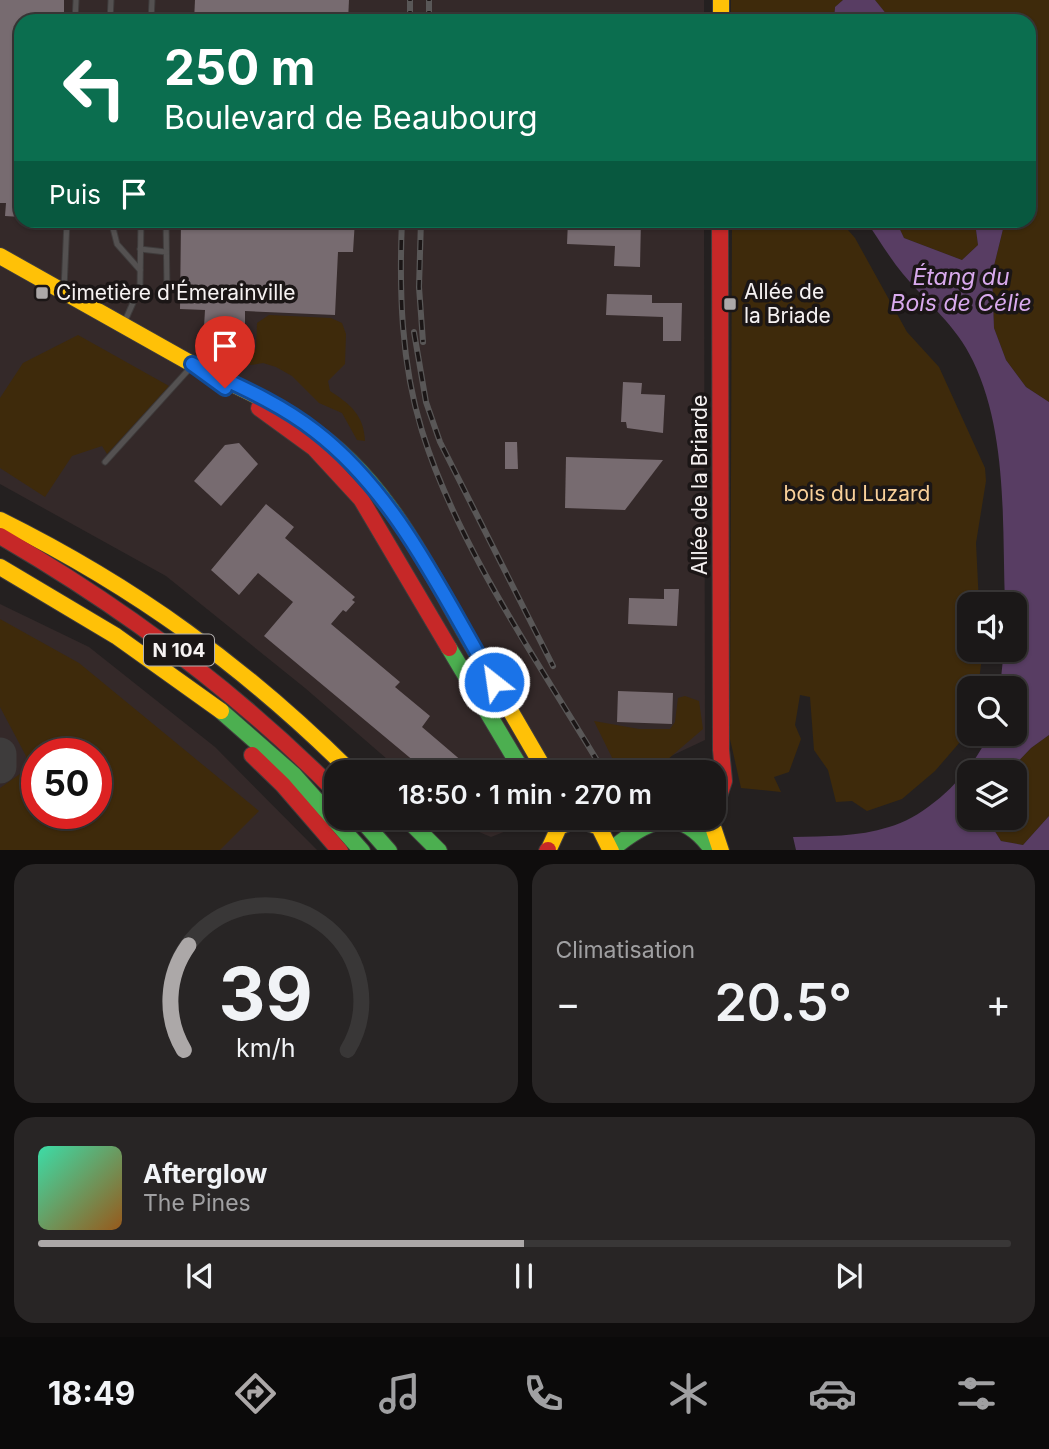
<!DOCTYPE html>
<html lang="fr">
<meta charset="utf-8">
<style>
:root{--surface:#1b1818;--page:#282525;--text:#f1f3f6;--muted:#a0a0a2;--line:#393737;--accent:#aca8a8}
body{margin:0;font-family:Inter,sans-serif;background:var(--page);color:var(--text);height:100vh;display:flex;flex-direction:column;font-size:26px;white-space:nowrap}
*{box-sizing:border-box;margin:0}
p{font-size:23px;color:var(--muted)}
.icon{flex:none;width:38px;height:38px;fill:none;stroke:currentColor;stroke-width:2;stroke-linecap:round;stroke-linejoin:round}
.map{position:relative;height:850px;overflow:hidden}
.details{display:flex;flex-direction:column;gap:14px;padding:14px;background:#0f0d0d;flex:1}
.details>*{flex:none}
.hud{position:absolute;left:14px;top:14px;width:1022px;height:214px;border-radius:21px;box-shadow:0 2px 5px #0004,0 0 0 2px var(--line);background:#0b6e4f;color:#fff;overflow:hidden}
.buttons{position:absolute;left:957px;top:592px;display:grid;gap:14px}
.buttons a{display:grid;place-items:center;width:70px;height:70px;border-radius:14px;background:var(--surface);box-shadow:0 2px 5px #0004,0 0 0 2px var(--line);font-size:35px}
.speed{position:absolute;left:21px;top:738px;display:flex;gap:14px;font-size:35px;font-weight:700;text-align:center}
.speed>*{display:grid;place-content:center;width:91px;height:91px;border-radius:50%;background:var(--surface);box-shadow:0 2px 5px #0004,0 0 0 2px var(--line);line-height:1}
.speed .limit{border:10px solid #d22;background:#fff;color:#111}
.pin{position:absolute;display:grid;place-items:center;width:60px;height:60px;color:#fff;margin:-72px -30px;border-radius:50% 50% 50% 0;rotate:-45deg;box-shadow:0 0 7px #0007}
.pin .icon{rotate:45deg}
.me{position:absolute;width:77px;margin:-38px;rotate:330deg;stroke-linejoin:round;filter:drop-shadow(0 0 5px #0008)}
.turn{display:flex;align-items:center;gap:24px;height:147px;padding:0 35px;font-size:32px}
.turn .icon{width:91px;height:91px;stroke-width:2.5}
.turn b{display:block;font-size:49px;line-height:60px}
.then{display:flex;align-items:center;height:66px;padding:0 35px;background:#0003;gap:14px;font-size:26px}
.big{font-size:52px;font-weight:600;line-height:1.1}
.details .widget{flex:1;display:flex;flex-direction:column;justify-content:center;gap:10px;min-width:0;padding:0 24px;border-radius:21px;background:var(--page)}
.details .dial{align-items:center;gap:0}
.dial svg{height:182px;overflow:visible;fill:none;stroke:var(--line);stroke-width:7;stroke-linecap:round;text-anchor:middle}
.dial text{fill:var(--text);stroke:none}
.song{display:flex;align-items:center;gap:21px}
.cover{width:84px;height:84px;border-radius:10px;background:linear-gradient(135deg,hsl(160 70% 55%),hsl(30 70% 35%))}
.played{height:7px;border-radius:4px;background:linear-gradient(90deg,var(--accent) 50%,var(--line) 50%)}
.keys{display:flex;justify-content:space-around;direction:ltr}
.heat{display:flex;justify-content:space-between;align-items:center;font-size:38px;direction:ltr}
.details .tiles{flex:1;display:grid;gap:14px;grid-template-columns:1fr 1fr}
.widget:last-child{grid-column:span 2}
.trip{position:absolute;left:324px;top:760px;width:402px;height:70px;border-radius:21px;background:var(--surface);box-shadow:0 2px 5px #0004,0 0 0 2px var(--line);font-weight:600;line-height:70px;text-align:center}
.dock{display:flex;height:112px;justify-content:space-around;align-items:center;background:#0b0a0a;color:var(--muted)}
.dock .icon{width:49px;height:49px}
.dock .on{color:var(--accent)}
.dock b{font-size:32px;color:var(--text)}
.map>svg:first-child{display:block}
.built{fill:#342929;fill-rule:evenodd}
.green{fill:#3e2a0b;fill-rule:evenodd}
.water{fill:#583d63}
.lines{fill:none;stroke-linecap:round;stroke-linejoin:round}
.taxiway{stroke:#3e3c3c;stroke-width:33}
.building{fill:#776b70}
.lane-casing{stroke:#3f3c3c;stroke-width:7}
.fast-casing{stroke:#3f3c3c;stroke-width:18}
.slow-casing{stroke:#3f3c3c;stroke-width:18}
.jam-casing{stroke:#3f3c3c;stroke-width:18}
.lane{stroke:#545151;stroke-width:5}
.fast{stroke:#4caf50;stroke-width:16}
.slow{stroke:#ffc107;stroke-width:16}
.jam{stroke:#c62828;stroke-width:16}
.rail-casing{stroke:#595757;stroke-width:6}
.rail{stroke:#1b1616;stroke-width:3.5;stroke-dasharray:10;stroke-linecap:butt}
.route-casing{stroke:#114b97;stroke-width:18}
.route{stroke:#1a73e8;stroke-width:12}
.poi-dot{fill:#aca8a8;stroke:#1b1616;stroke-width:2.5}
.labels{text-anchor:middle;stroke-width:7;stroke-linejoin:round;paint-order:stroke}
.shield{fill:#1b1616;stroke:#b4b0b0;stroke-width:2}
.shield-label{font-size:19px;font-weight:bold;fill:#f6f2f2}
.poi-label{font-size:21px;fill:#f6f2f2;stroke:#1b1616;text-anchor:start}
.street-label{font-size:21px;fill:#f6f2f2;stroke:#1b1616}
.park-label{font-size:21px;fill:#f9d099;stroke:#1b1616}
.water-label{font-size:23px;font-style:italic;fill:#d9aaee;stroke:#1b1616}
</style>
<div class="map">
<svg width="1049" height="851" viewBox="0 0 1049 851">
<rect width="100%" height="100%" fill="#242020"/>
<g class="built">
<path d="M0,0H704V21H21V220L704,221L705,740L637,772H402L305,688L166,576L0,484Z"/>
<path d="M0,604L89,647L215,747L317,850H0ZM37,754H96V814H37Z"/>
<path d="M455,817H541L491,837L467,827Z"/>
</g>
<g class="green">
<path d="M731,0H843L835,7L834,21H731Z"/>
<path d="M875,0H1049V402L1026,387L1006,360L994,328L992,274L1005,221L1029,220V21H892Z"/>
<path d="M732,221H840L855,238L907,332L939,367L985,468L986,481L976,543L979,604H970V649H983L978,688H970L969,718L960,742L935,771L902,799L867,811L852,801L836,802L828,770L814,750L810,697L800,695L795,725L801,739L789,772L774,777L781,792L741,788L730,739Z"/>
<path d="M896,221H968L976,230L978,245L962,260L904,238Z"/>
<path d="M269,315L331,318L342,323L346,334L345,364L328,381L330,391C350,404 364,415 365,441L357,440L342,413L319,403L292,376L276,367L263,363L251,365L212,349L215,341L223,337L242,348L256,349L257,323Z"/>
<path d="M78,335L169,386L107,454L102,446L72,456L45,497L0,468V398L23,363Z"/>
<path d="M0,619L79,663L259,811L220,850H0V788L27,769L26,756L0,707ZM37,754H96V814H37Z"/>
<path d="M685,696L699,701L703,729L653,772H619L594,721L639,729H670L675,722L678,698Z"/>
<path d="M1049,735V816L1023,845L1001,841L986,817H1015V772H1008L1031,748Z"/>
</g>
<g class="water">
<path d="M843,0H875L892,21H834L835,7Z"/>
<path d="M866,221H896L904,238L962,260L978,245L976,230L968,221H1005L992,274L994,328L1006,360L1026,387L1049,402V735L1031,748L1008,772H970V817H986L1001,841L1023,845L1049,816V850H796L793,837C825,836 858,837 889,827C929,816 974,771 989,733H1015V688H1000L1004,649H1015V604H1005C1002,525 1008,434 973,361C956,325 927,303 903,274C889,257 878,238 866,221Z"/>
</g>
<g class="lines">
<path class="taxiway" d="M0,754V767"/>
</g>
<g class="building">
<path d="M0,0H64V21H21V217L5,216L6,203H0Z"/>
<path d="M195,0H349L348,21H194Z"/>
<path d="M181,220H355L353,252H338L335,315L245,311V329L204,327L205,310L180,309Z"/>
<path d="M615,220H641L640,267L614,266L615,246L567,244L568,221Z"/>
<path d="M607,294L652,295V303H682L681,341H663V317L606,315Z"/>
<path d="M623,382L642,383L641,394L665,395L663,433L627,428L626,422H621Z"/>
<path d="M505,442H517L518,469H505Z"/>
<path d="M239,443L258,464L221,506L194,481L225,445Z"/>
<path d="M566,457L663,460L625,510L565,508Z"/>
<path d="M266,504L294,527L285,538L355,597L352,600L355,602L346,612L343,610L331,624L400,682L395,687L430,716L422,727L463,762L468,772H427L264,636L293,602L258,573L239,595L211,570Z"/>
<path d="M664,589H679L677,626L628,624L629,598L664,599Z"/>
<path d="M618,691L673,693L672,724L617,722Z"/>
</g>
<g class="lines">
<g class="lane-casing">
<g id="lane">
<path d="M75,21L76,0"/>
<path d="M110,21L111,0"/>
<path d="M151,21L152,0"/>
<path d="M111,220L117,244L140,270"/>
<path d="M166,220L167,290"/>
<path d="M140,249L166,252"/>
<path d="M64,289L67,220"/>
<path d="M124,323L140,287L141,220"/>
<path d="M105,462L191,367"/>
</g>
</g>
<g class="fast-casing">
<g id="fast">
<path d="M308,427C387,477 430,573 475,650"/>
<path d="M449,648L523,772"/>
<path d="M221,711L294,775L362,851"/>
<path d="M359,817L389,851"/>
<path d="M405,817L439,851"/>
<path d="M611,850C650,818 680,804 713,851"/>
</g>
</g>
<g class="slow-casing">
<g id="slow">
<path d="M721,0V21"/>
<path d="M0,256L192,364L267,401L308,427"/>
<path d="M0,520C135,587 244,666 351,772"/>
<path d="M0,567L116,636L221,711"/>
<path d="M475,650L546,772"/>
<path d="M705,817L713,827L721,851"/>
<path d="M597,824L620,817"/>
<path d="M548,851L559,827L578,819L599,827L611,851"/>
</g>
</g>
<g class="jam-casing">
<g id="jam">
<path d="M259,408L314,448L361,499L449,648"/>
<path d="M0,536C124,608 235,690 336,792"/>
<path d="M252,755L283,785L340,851"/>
<path d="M714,811L724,781L721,750L720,220"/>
<path d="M547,851L548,850"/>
</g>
</g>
<use href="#lane" class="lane"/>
<use href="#fast" class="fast"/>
<use href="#slow" class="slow"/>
<use href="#jam" class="jam"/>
<g class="rail-casing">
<g id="rail">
<path d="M410,21V0"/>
<path d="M429,21V0"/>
<path d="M402,220C399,291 401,363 422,431C458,548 541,666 604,772"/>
<path d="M421,220L419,287L423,342"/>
<path d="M414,332L426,402L440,442L553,666"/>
</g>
</g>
<use href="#rail" class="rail"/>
</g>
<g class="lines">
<g class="route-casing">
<path id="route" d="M225,388L192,364C234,384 278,402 315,431C397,494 442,594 494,682"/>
</g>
<use href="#route" class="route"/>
</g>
<g class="poi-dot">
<rect x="35" y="286" width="14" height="14" rx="3.5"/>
<rect x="723" y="297" width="14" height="14" rx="3.5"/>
</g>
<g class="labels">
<rect class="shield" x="144" y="634.5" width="70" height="31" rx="5"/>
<g class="shield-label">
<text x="179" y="657">N 104</text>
</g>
<g class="poi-label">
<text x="744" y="299">Allée de<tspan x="744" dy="24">la Briade</tspan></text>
<text x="56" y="300">Cimetière d'Émerainville</text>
</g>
<g class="street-label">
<text transform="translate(700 485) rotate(-90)" y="7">Allée de la Briarde</text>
</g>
<g class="park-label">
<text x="857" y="501">bois du Luzard</text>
</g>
<g class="water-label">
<text x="961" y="285">Étang du<tspan x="961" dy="26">Bois de Célie</tspan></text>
</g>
</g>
</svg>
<div class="buttons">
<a><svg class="icon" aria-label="sound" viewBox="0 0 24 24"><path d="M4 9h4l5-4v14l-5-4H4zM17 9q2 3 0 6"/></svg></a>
<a><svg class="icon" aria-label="search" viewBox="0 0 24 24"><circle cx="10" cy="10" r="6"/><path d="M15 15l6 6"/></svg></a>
<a><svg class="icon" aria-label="layers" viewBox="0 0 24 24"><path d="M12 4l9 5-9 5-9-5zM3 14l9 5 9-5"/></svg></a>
</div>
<div class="speed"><div class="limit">50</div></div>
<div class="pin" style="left:225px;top:388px;background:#d93025"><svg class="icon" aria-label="arrive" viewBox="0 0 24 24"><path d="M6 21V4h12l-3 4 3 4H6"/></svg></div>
<svg class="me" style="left:494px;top:682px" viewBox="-20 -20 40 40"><circle r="17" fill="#1a73e8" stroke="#fff" stroke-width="3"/><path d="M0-11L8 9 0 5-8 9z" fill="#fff"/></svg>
<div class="trip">18:50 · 1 min · 270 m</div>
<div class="hud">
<div class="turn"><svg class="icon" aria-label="left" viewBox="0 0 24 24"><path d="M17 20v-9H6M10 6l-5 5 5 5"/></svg><div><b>250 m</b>Boulevard de Beaubourg</div></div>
<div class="then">Puis<svg class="icon" aria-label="arrive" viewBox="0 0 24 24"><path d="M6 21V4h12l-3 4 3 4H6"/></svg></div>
</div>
</div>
<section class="details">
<div class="tiles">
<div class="widget dial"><svg viewBox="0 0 100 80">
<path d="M14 69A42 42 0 1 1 86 69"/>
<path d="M14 69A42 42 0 0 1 16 23" stroke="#aca8a8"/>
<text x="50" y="56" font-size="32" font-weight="700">39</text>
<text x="50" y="72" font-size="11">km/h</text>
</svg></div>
<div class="widget"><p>Climatisation</p>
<div class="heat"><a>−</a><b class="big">20.5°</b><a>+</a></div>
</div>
<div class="widget">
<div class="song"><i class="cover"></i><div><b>Afterglow</b><p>The Pines</p></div></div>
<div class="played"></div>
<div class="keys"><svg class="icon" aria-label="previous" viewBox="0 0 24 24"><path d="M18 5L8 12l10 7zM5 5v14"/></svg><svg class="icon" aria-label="pause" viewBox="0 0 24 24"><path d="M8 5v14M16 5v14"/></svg><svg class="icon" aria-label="next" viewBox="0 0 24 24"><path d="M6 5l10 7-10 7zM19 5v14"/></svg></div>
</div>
</div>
</section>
<nav class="dock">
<b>18:49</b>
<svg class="icon on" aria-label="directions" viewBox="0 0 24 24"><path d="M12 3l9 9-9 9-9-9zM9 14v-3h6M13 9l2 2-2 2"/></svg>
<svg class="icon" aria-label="music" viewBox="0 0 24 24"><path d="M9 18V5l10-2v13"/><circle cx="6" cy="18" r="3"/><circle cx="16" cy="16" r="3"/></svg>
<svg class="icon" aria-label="phone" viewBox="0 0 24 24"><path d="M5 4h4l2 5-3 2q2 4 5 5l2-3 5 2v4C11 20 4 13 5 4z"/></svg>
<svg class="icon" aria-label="climate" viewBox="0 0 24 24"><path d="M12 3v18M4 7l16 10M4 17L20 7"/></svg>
<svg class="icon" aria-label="car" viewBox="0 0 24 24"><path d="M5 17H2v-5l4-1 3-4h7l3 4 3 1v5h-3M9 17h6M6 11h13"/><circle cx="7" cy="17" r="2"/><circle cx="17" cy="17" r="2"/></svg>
<svg class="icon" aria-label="filters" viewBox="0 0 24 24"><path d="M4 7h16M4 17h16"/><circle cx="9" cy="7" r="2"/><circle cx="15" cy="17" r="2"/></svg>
</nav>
